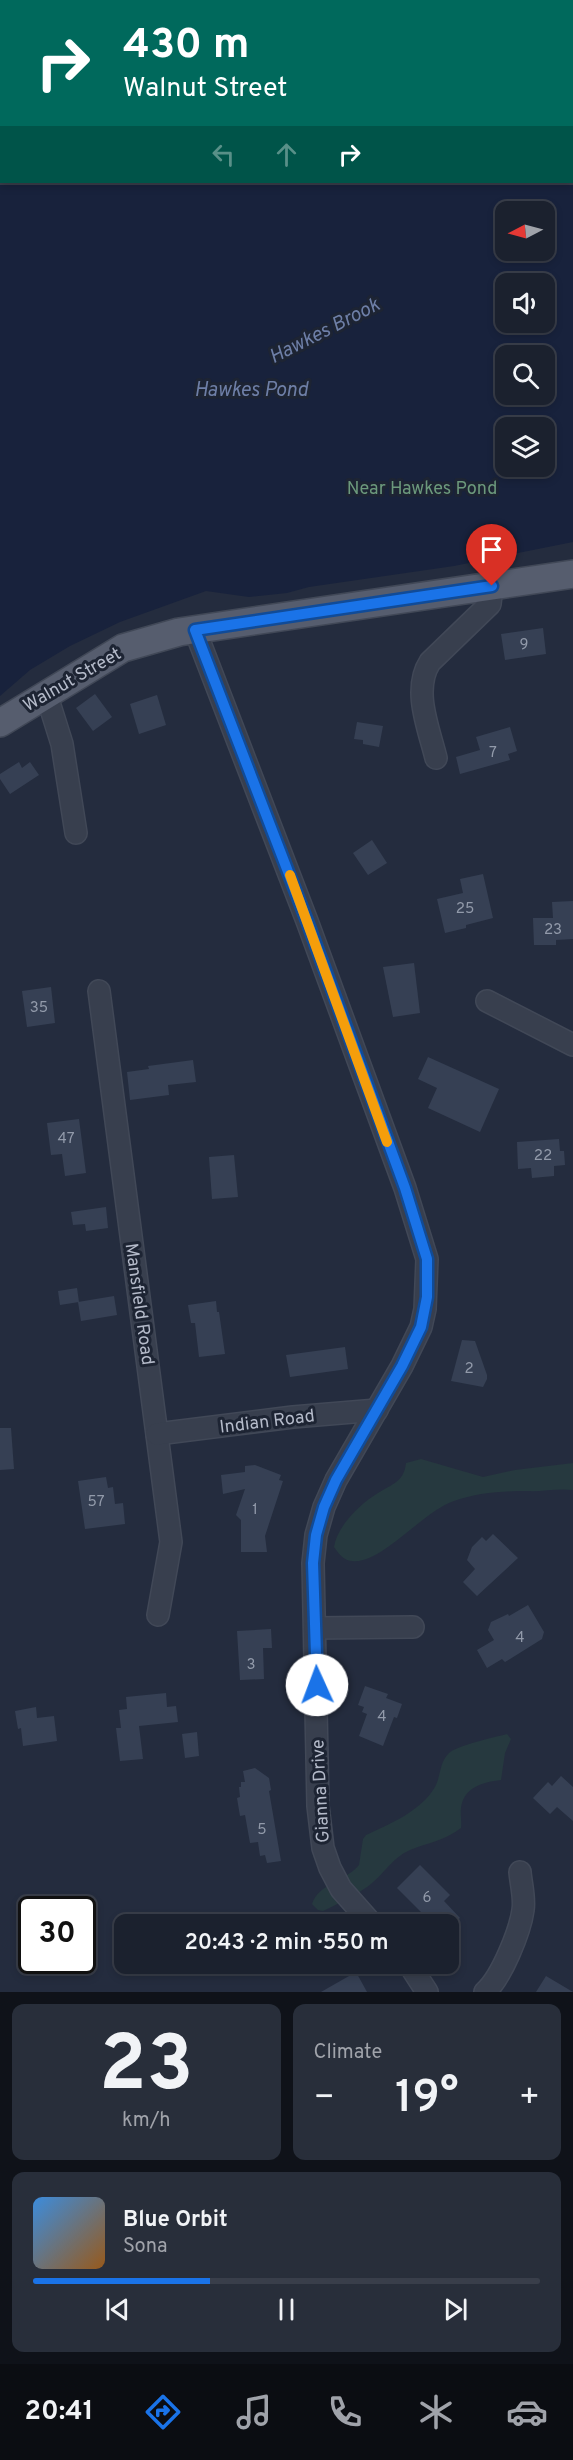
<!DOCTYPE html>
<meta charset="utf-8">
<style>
:root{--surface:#1b212e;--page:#282e3a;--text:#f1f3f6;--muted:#a0a3aa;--line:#393e4a;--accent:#1a73e8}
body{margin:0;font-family:Overpass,sans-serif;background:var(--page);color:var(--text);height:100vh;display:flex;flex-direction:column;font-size:22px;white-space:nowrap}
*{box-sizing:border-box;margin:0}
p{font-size:20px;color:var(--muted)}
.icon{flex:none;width:33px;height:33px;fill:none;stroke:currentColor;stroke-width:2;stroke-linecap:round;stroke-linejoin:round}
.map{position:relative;height:1992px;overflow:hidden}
.side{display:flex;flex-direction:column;gap:12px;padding:12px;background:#0f1219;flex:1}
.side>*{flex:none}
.guide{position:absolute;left:0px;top:0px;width:573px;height:183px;box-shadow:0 3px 9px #0003,0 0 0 2px var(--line);background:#00695c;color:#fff;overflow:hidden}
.needle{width:39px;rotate:264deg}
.buttons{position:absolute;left:495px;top:201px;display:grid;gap:12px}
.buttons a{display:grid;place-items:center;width:60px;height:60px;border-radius:12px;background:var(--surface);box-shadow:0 3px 9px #0003,0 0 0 2px var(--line);font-size:30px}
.speed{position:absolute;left:18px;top:1896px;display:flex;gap:12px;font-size:30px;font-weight:700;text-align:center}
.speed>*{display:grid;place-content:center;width:78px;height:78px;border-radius:50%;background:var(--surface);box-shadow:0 3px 9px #0003,0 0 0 2px var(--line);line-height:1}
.speed .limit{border:3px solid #111;border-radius:9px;background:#fff;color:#111}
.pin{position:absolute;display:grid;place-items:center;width:51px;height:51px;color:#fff;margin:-62px -26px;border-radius:50% 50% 50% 0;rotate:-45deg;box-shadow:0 0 6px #0007}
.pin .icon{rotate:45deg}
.me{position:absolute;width:66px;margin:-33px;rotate:358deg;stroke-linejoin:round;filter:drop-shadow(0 0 4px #0008)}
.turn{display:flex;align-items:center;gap:21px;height:126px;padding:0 24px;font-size:27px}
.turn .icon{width:78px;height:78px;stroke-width:2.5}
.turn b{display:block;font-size:42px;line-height:51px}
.lanes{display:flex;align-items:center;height:57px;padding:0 24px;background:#0003;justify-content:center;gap:30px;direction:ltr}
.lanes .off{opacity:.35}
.big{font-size:45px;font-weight:600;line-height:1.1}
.side .card{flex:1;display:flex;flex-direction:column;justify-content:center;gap:9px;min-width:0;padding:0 21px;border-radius:12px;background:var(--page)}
.side .dial{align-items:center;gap:0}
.dial b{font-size:78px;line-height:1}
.song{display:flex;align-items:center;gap:18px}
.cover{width:72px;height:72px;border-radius:9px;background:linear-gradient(135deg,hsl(210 70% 55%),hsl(30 70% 35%))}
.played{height:6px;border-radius:3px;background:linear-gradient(90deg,var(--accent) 35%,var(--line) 35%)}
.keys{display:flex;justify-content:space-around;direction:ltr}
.heat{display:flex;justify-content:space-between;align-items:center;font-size:33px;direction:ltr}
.side .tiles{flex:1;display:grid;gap:12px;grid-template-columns:1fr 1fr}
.card:last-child{grid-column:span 2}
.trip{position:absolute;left:114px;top:1914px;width:345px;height:60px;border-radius:12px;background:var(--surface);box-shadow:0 3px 9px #0003,0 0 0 2px var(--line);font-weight:600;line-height:60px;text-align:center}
.dock{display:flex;height:96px;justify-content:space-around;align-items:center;background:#0b0d12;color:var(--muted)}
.dock .icon{width:42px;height:42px}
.dock .current{color:var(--accent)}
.dock b{font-size:27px;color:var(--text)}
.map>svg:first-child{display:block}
.green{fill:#26393f}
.water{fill:#18223c;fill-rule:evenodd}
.building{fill:#364054}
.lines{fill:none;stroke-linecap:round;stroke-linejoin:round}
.minor-casing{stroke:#414857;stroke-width:24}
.major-casing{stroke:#414857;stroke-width:30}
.minor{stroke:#383f4e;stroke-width:21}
.major{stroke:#565d6e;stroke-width:27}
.route-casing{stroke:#114b97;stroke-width:15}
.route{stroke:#1a73e8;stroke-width:10}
.slow{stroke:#f59e0b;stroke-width:10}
.labels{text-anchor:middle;stroke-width:6;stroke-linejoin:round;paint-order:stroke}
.number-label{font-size:15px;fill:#929aaa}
.park-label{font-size:18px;fill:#6c997c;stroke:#1d2433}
.street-label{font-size:18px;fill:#b4bac9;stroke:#1d2433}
.water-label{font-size:20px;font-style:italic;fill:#6e7fa7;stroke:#1d2433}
</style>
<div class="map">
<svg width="573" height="1992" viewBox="0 0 573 1992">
<rect width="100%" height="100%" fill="#242c3e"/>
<g class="green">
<path d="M421,1459L483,1477L515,1470L573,1463V1490C557,1488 542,1492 527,1491C502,1491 477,1493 454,1501C423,1511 381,1565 352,1561C343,1560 339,1554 334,1547C337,1526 360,1504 378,1493C392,1484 404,1482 406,1463Z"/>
<path d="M507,1734L511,1739L505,1753L501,1780C483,1782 464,1787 461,1808C460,1815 462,1821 461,1828C446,1840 427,1843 410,1850C391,1858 381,1879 364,1889C351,1898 337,1904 323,1911L318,1910L312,1904C319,1883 345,1882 359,1865L363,1839L366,1835C390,1824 421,1811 435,1787C441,1776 439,1763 449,1753C456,1746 495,1737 507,1734Z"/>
</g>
<path class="water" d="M298,0H573V542L454,566L309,587L287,593L249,597L206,591L120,622L70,646L30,670L0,696V139L2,182H572V2L296,1ZM506,212H544V250H506ZM506,284H544V322H506ZM506,356H544V394H506ZM506,428H544V466H506Z"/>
<g class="building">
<path d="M543,628L546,654L505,660L501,634Z"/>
<path d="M95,694L112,717L93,731L76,708Z"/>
<path d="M157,695L166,725L139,734L130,704Z"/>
<path d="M357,722L383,726L379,747L363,744V740L354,739Z"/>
<path d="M510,727L517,751L508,754L510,760L460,774L456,757L480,750L476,737Z"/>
<path d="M19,762L22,768L30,762L39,775L10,794L0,779V774Z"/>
<path d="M372,840L387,863L368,875L353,853Z"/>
<path d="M483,874L493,918L466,925V928L445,933L437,899L463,893L460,879Z"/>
<path d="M573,901V939L556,940V945H534L533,918H553L552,902Z"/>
<path d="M414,963L420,1013L393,1017L383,967Z"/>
<path d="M51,987L55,1023L27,1027L22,991Z"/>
<path d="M428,1057L499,1089L480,1132L428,1108L437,1088L418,1079Z"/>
<path d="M193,1060L196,1082L168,1085L169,1095L130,1100L127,1072L149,1069L148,1066Z"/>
<path d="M79,1119L86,1173L65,1176L62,1154L51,1155L47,1123Z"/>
<path d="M559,1139L560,1151H564L565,1165L554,1166V1176L532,1178L531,1168L518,1169L517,1142Z"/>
<path d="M234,1155L238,1197L212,1199L209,1157Z"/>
<path d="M106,1207L108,1228L86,1231L85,1224L73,1225L71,1212Z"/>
<path d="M77,1288L79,1302L60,1305L58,1291Z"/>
<path d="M114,1296L117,1315L81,1321L78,1302Z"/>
<path d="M216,1301L217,1312H219L225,1354L199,1357L195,1323H191L188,1305Z"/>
<path d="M462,1340L475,1341L487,1375V1379L483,1387L451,1381Z"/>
<path d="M345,1347L348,1369L290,1377L286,1355Z"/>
<path d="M0,1428H11L14,1469L0,1470Z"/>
<path d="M255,1465L281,1475L279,1480L283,1481L265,1536L267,1552H241V1520L236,1515L245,1489L223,1494L221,1475L245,1472V1466Z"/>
<path d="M106,1477L108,1488L113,1487L115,1504L123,1503L125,1524L85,1529L78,1481Z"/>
<path d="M493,1534L518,1558L477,1596L463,1582L475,1569L467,1560L472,1547L482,1537L486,1541Z"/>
<path d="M528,1605L544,1632L542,1639L505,1662L502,1659L487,1668L477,1650L494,1640L488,1630L491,1622L508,1614L509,1616Z"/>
<path d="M271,1629L272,1648H263L264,1679L240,1680L237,1631Z"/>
<path d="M365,1686L388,1694L386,1698L402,1704L397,1718L394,1717L383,1746L359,1736L367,1714L362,1712L364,1707L358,1705Z"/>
<path d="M166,1693L167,1707L176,1706L178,1722L139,1726L143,1759L120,1761L116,1728H121L119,1710L127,1709L126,1697Z"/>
<path d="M36,1707L37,1718L54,1716L57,1741L23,1746L21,1728L18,1729L15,1711Z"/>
<path d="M197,1732L199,1756L185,1758L182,1734Z"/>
<path d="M255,1768L269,1778L271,1790L269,1791L281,1861L267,1863L265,1855L260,1856L258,1842L250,1843L245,1815L240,1816L237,1798L240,1797L239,1787H241V1782H245L243,1771Z"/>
<path d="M561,1776L573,1787V1821L557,1807L550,1814L533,1798L548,1782L552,1786Z"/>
<path d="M420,1865L450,1895L444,1901L460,1918L452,1924H437L427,1914L425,1916L397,1888Z"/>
<path d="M356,1972L367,1992H321Z"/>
<path d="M546,1976L573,1992H536Z"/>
</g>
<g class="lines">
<g class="minor-casing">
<g id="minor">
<path d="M195,630L307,921L405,1188L427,1259L425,1309L421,1327L402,1366L336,1480L324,1507L316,1535L313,1563L318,1806L323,1848L330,1868L341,1889L372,1924"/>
<path d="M46,693L62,744L76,833"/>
<path d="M436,758C429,729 412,690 430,662L490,604L492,586"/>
<path d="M99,991L171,1542L158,1615"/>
<path d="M487,1001L573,1045"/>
<path d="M157,1434L293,1417L377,1410"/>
<path d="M315,1628L413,1627"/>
<path d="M409,1964L427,1992"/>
<path d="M485,1992C501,1978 520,1932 523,1910C525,1898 521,1884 520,1872"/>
</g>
</g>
<g class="major-casing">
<path id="major" d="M0,723L123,648L179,632L573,574"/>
</g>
<use href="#minor" class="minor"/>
<use href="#major" class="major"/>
</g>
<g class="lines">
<g class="route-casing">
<path id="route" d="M317,1685L313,1563L316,1535L324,1507L336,1480L402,1366L421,1327L427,1297V1259L405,1188L307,921L195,630L492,586"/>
</g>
<use href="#route" class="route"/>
<path class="slow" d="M290,875L387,1142"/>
</g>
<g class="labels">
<g class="number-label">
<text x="524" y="649">9</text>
<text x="493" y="757">7</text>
<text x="465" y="913">25</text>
<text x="553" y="934">23</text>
<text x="39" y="1012">35</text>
<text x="66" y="1143">47</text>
<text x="543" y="1160">22</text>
<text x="469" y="1373">2</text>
<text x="96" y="1506">57</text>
<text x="255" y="1514">1</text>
<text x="520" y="1642">4</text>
<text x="251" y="1669">3</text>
<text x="382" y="1721">4</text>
<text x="262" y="1834">5</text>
<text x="427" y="1902">6</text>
</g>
<g class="park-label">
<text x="422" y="494">Near Hawkes Pond</text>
</g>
<g class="street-label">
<text transform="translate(72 679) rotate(-30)" y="6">Walnut Street</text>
<text transform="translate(140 1304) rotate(82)" y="6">Mansfield Road</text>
<text transform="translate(267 1421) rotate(-7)" y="6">Indian Road</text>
<text transform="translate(320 1791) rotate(-93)" y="6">Gianna Drive</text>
</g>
<g class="water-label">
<text transform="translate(324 330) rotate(-27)" y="7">Hawkes Brook</text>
<text x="251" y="396">Hawkes Pond</text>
</g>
</g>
</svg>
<div class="buttons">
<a><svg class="needle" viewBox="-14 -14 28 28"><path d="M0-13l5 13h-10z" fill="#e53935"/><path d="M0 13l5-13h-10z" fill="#a0a3aa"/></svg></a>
<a><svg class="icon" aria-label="sound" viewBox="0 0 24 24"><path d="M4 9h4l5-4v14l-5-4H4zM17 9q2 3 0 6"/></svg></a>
<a><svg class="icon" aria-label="search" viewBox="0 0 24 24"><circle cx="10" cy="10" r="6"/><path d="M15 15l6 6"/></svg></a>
<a><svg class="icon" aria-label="layers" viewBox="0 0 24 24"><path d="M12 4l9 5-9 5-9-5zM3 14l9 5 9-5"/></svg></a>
</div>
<div class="speed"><div class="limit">30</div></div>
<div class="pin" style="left:492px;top:586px;background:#d93025"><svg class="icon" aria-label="arrive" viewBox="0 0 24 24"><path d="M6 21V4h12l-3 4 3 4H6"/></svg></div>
<svg class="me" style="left:317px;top:1685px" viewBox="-20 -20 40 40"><circle r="19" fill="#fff"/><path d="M0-13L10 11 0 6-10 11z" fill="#1a73e8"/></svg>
<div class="trip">20:43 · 2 min · 550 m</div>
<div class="guide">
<div class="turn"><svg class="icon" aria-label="right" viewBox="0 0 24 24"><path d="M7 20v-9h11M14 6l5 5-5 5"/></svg><div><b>430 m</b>Walnut Street</div></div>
<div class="lanes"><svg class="icon off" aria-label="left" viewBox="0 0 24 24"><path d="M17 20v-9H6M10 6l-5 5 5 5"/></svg><svg class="icon off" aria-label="ahead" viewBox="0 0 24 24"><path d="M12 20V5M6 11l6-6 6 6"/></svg><svg class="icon" aria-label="right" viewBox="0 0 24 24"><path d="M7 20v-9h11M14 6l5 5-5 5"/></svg></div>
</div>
</div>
<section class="side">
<div class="tiles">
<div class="card dial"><b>23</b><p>km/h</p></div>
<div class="card"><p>Climate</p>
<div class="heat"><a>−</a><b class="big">19°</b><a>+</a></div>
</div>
<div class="card">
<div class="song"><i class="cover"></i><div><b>Blue Orbit</b><p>Sona</p></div></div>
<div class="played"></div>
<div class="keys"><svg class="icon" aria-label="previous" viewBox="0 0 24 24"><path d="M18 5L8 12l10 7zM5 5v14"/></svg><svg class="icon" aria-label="pause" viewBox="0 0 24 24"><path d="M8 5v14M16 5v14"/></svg><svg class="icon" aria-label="next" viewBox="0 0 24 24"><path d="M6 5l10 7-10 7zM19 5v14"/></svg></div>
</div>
</div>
</section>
<nav class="dock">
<b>20:41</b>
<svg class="icon current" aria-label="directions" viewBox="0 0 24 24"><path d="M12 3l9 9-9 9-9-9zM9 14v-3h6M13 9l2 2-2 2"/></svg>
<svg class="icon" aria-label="music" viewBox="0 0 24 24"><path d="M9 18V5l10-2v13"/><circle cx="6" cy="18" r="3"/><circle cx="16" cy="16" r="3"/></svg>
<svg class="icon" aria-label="phone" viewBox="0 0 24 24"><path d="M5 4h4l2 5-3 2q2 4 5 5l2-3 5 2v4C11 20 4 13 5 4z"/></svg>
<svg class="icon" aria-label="climate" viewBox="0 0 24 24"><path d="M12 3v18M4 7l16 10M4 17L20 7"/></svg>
<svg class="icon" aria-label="car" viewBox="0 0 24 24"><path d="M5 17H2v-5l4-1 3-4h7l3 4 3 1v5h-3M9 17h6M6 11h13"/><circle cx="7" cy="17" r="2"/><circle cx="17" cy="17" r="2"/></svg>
</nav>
